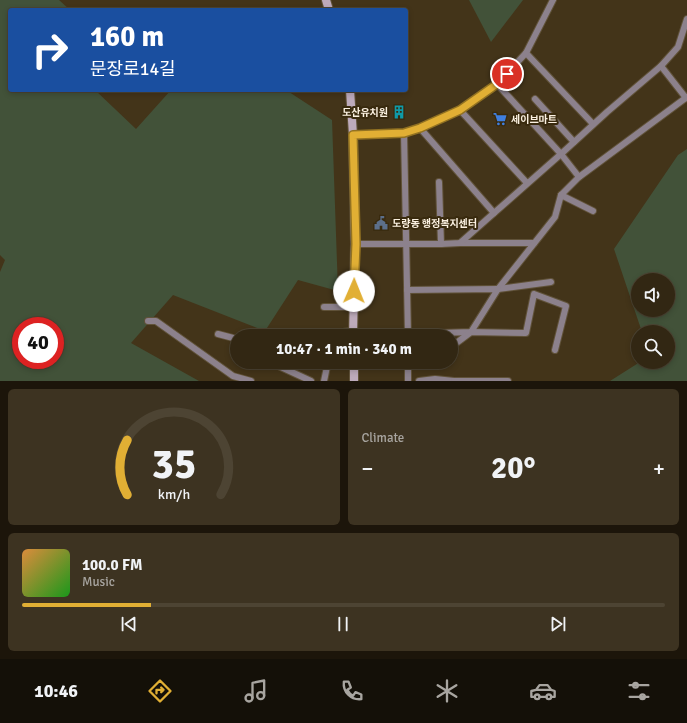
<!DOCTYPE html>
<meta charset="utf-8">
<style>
:root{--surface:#322713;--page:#3d3321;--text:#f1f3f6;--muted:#a8a5a0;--line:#4d4433;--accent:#e1af34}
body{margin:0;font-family:Signika,"Noto Sans KR",sans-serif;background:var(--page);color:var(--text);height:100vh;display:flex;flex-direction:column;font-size:15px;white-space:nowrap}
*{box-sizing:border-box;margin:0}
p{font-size:13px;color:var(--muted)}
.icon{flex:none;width:22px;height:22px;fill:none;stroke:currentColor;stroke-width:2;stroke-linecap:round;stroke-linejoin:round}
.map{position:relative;height:381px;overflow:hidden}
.panel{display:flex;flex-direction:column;gap:8px;padding:8px;background:#1c150a;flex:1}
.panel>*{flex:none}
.guide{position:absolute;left:8px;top:8px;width:400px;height:84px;border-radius:4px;box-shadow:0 2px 6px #0003,0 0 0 1px var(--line);background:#1a4fa0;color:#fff;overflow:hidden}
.tools{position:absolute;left:631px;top:273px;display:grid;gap:8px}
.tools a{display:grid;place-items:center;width:44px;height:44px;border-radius:50%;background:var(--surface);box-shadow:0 2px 6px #0003,0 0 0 1px var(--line);font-size:20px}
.speed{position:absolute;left:12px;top:317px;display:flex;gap:8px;font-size:20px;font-weight:700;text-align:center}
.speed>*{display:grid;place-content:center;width:52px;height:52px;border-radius:50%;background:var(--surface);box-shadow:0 2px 6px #0003,0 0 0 1px var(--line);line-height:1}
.speed .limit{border:6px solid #d22;background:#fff;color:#111}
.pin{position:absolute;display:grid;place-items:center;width:34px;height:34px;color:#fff;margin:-17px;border:2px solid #fff;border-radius:50%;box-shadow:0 1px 4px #0007}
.me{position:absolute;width:44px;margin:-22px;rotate:1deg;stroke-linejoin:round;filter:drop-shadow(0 0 3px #0008)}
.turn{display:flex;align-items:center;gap:14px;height:84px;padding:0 16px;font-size:18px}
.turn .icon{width:52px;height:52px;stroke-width:2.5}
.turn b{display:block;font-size:28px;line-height:34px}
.big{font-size:30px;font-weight:800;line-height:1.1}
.panel .card{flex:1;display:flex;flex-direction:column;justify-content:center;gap:6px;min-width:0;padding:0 14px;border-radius:6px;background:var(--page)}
.panel .dial{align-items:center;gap:0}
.dial svg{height:104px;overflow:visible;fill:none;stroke:var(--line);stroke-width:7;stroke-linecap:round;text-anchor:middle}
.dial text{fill:var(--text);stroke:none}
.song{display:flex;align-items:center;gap:12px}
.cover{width:48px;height:48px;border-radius:6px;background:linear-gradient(135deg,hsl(30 70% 55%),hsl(120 70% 35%))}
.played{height:4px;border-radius:2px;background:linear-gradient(90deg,var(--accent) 20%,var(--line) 20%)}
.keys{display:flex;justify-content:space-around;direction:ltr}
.heat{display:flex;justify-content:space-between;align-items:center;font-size:22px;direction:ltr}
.panel .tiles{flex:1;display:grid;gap:8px;grid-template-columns:1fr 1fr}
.card:last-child{grid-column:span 2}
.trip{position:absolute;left:230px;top:329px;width:228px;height:40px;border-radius:20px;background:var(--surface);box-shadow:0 2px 6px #0003,0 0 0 1px var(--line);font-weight:800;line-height:40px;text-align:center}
.dock{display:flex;height:64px;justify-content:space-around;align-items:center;background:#141008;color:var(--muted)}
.dock .icon{width:28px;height:28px}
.dock .selected{color:var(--accent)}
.dock b{font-size:18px;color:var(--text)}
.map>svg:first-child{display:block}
.green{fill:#425239;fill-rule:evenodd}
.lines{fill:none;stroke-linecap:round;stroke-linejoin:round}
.street-casing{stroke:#605239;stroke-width:8}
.secondary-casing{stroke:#605239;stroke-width:10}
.street{stroke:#8c818c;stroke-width:6}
.secondary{stroke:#bdaabb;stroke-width:8}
.route-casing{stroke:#927222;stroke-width:10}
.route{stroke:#e1af34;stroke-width:7}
.labels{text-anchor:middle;stroke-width:4;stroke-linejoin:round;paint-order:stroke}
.poi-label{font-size:10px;font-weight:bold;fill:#fbf1e1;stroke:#392a0e;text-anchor:start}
</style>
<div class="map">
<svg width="687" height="381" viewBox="0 0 687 381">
<rect width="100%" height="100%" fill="#433419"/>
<g class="green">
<path d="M0,0H59L70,10H10V90H95L136,129L171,90H286L332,120L338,291L298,280L265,331L173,295L131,343L199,381H0V272L5,260L0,255ZM21,326H55V360H21Z"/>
<path d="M469,0H523L491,42Z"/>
<path d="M687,149V381H610L640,362H668V332H642L614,249L678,155ZM638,280H668V310H638Z"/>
</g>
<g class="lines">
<g class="street-casing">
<g id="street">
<path d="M526,53L593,124"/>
<path d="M661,66L686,98"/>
<path d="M535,99L574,142"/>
<path d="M460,110L527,183"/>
<path d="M404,133L408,336"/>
<path d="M353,135L404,133L420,128L460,110L497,84L526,53L553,0"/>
<path d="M579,177L561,154L607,112L661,66L678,47L687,19"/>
<path d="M439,182L441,244"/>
<path d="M561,195L593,211"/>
<path d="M494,213L561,154L497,84"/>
<path d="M460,243H534"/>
<path d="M355,244H441L460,243L494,213L420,128"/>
<path d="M498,289L555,217L561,195L579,177L687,97"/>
<path d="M498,289L551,282"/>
<path d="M407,290L498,289L471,332L407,334"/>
<path d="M324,307H354"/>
<path d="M148,321H156L233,376L251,381"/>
<path d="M218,334L237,339"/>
<path d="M333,336V333L353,331"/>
<path d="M451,347L471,332L526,333L534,294L566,306L555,350"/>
<path d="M270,362L311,381"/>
<path d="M408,362V381"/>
<path d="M324,381L328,362"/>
<path d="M419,381L435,379L454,381"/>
<path d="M454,381H508"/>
</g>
</g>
<g class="secondary-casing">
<g id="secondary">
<path d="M326,0L329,10"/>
<path d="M350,90L353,135L355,244L353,336"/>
<path d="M354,362V381"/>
</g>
</g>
<use href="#street" class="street"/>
<use href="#secondary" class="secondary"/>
</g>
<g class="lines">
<g class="route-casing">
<path id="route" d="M354,291L356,244L353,135L404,133L420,128L460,110L497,84L507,74"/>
</g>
<use href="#route" class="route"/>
</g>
<defs>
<g id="building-bare" transform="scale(1.08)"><path d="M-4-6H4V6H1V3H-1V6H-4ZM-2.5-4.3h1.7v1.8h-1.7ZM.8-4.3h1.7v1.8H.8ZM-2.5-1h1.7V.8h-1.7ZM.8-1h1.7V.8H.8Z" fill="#0f9aa8" stroke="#392a0e" stroke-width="2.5" paint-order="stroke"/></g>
<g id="supermarket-bare" transform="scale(1.08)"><path d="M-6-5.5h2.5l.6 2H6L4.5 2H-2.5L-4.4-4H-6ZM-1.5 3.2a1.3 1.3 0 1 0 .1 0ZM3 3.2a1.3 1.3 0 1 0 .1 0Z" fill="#3f7fe0" stroke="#392a0e" stroke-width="2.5" paint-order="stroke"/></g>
<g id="civic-bare" transform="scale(1.08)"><path d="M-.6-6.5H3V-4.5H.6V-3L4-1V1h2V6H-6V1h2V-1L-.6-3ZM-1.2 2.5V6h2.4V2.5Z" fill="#5c6f8a" stroke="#392a0e" stroke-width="2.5" paint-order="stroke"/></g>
</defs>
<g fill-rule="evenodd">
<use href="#building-bare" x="399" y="112"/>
<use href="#supermarket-bare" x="500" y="119"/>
<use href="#civic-bare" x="381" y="223"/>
</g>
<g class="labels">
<g class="poi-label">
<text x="388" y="116" text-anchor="end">도산유치원</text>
<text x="511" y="123">세이브마트</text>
<text x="392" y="227">도량동 행정복지센터</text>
</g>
</g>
</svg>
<div class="tools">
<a><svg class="icon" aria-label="sound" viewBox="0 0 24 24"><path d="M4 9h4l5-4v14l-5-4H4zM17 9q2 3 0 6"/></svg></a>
<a><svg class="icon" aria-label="search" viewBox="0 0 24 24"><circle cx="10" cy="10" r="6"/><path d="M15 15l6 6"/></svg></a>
</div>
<div class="speed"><div class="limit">40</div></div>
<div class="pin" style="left:507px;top:74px;background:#d93025"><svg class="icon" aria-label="arrive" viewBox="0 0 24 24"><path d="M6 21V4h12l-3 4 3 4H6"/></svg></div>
<svg class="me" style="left:354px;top:291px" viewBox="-20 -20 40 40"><circle r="19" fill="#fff"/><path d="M0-13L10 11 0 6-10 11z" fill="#e1af34"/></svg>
<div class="trip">10:47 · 1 min · 340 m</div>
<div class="guide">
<div class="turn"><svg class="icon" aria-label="right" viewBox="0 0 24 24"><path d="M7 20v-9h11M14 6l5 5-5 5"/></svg><div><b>160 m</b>문장로14길</div></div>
</div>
</div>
<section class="panel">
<div class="tiles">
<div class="card dial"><svg viewBox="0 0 100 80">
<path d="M14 69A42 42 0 1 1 86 69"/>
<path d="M14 69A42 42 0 0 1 14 27" stroke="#e1af34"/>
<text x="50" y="56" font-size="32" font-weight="700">35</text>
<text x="50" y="72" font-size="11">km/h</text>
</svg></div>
<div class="card"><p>Climate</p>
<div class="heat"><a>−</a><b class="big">20°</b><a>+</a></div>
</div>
<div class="card">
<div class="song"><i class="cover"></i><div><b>100.0 FM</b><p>Music</p></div></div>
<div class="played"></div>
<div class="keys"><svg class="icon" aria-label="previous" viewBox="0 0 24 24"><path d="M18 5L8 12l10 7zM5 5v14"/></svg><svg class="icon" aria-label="pause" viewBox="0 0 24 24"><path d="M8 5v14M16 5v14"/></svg><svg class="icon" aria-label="next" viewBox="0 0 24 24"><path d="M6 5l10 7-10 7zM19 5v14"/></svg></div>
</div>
</div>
</section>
<nav class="dock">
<b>10:46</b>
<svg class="icon selected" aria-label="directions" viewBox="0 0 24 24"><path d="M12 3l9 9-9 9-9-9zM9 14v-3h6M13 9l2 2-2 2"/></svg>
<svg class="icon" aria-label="music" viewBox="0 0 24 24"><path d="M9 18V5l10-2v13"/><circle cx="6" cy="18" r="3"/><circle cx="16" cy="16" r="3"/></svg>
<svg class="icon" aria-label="phone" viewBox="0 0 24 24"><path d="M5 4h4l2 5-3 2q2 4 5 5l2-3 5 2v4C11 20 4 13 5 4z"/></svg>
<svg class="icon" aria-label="climate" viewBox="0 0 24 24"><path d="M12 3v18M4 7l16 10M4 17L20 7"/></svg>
<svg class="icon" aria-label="car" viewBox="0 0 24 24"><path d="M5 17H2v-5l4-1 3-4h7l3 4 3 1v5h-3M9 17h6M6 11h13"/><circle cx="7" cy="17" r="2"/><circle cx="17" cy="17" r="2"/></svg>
<svg class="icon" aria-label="filters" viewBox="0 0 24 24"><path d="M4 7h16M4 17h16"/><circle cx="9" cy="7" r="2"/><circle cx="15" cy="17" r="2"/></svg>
</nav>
